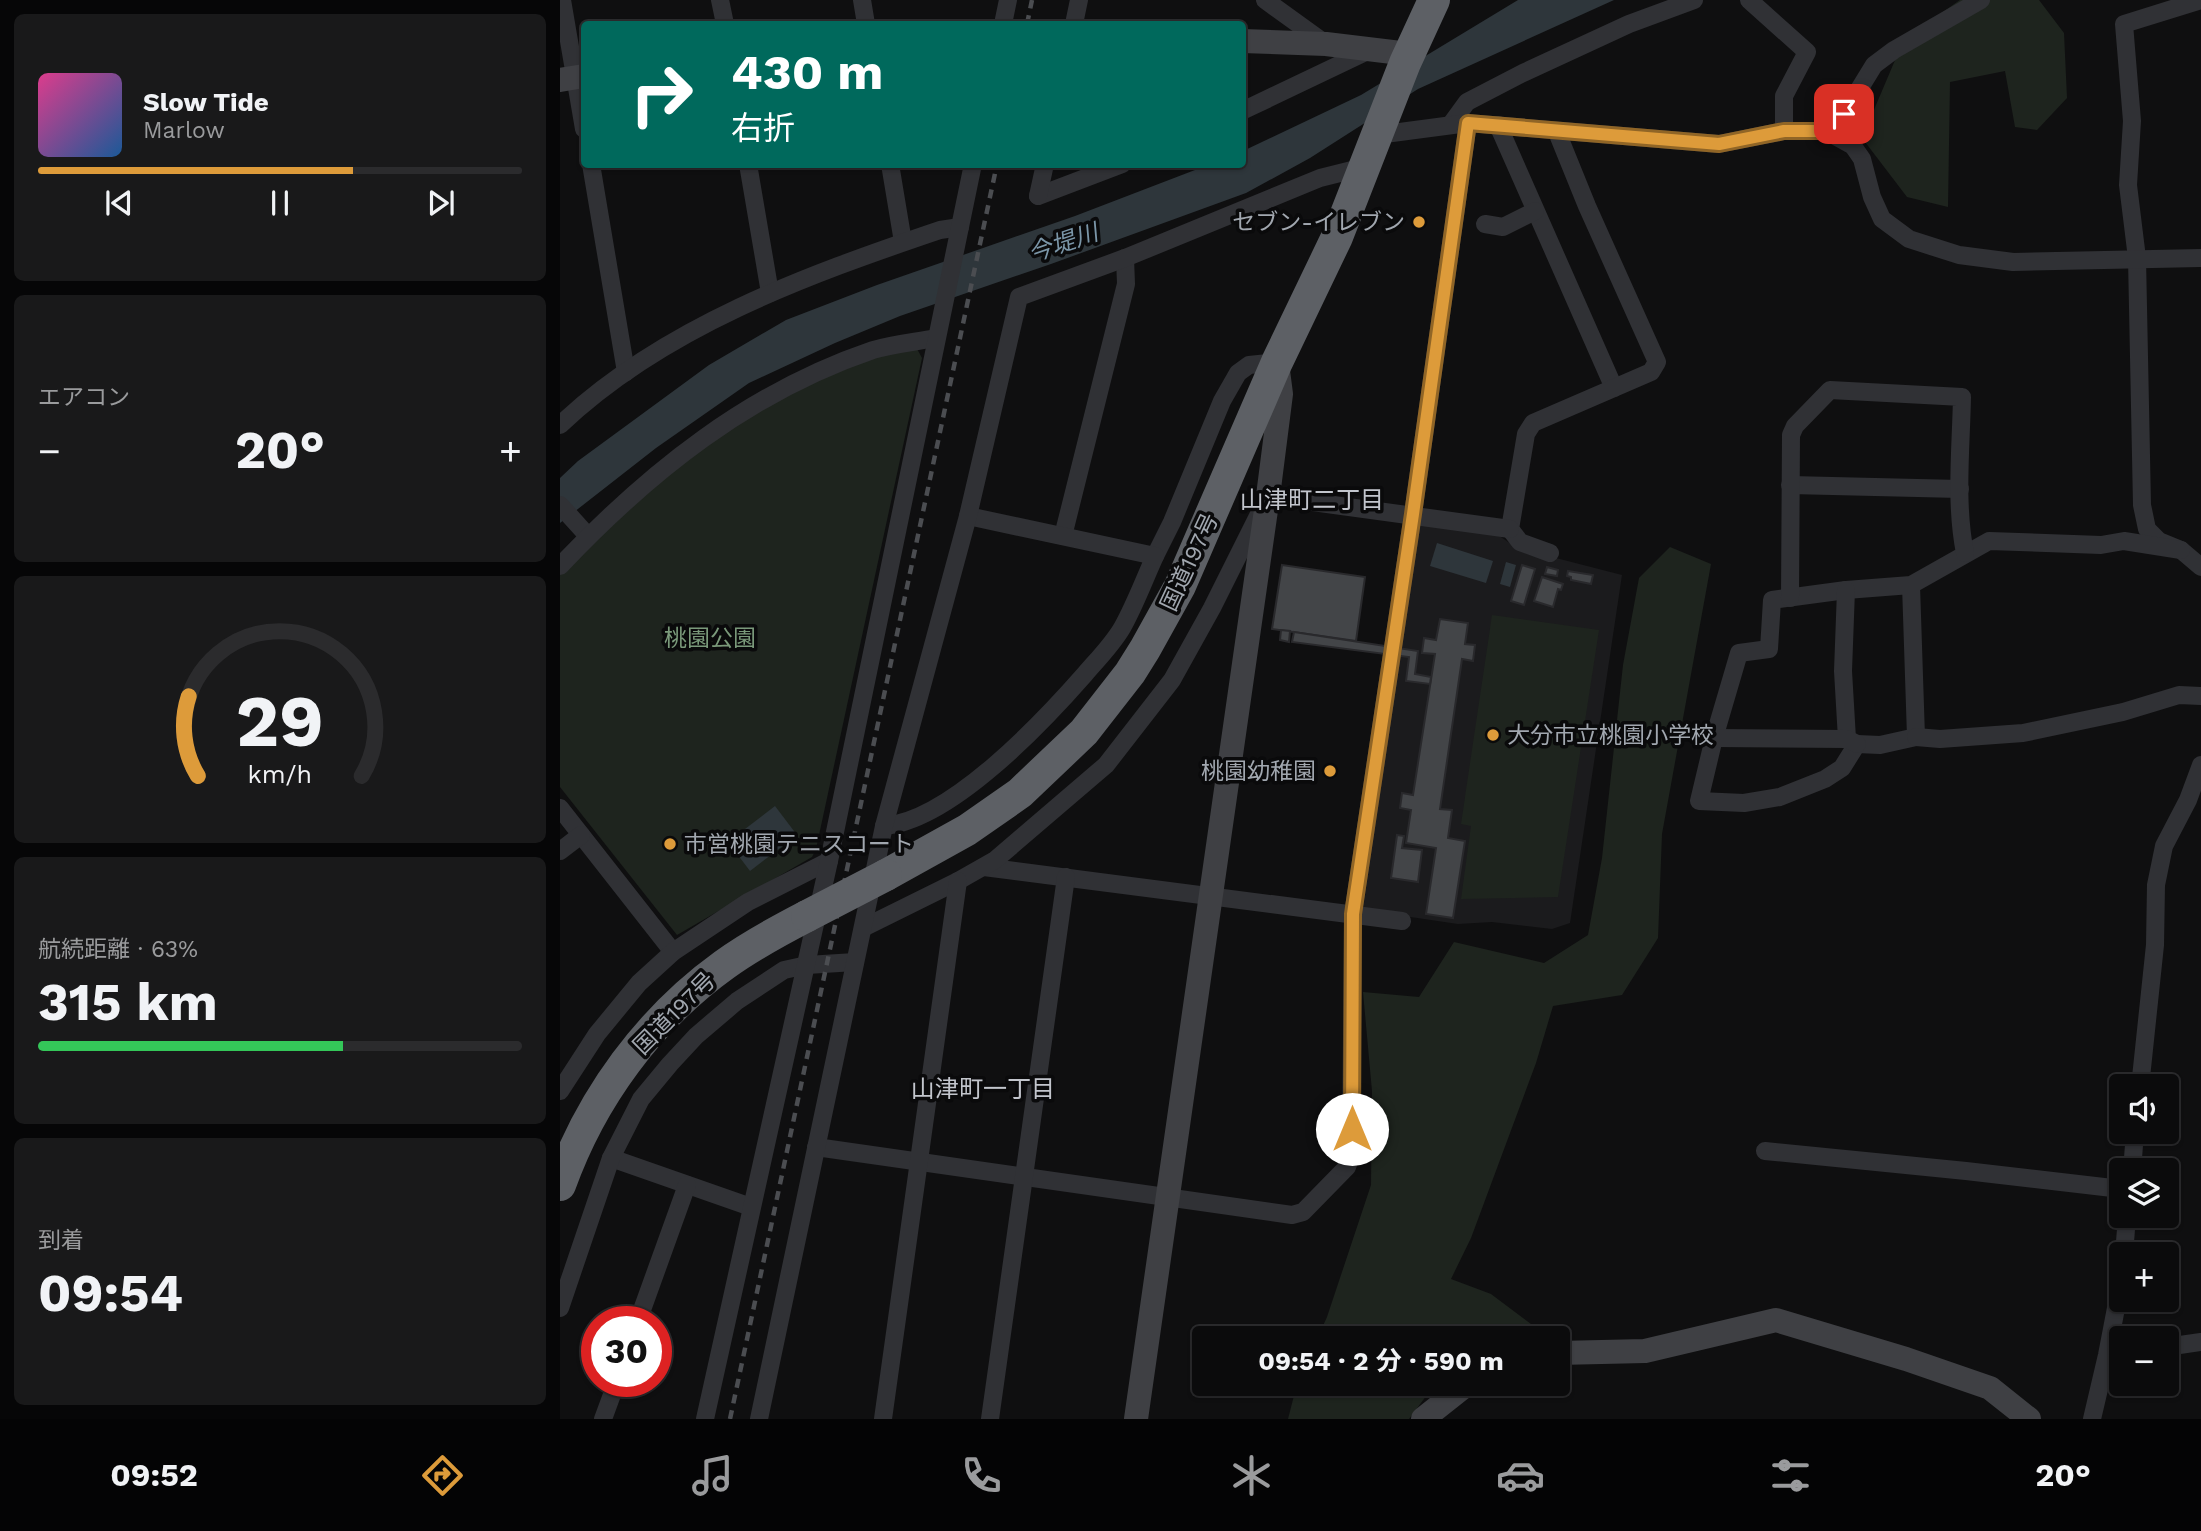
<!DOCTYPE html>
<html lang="ja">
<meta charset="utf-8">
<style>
:root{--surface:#0b0b0c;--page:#19191a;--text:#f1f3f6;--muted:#9a9b9d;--line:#2b2b2d;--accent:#dd9b3a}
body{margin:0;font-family:"Work Sans","Noto Sans JP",sans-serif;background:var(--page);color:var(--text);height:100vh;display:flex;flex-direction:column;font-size:26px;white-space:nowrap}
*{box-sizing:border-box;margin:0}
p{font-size:23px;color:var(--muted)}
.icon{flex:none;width:38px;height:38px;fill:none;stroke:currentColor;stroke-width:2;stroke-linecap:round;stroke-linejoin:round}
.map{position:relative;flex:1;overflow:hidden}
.sheet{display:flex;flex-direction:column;gap:14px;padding:14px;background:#060607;width:560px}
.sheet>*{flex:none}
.banner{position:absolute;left:21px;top:21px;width:665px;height:147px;border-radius:7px;box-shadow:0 2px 5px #0004,0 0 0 2px var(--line);background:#00695c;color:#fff;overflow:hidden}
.buttons{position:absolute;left:1549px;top:1074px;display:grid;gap:14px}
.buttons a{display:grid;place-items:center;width:70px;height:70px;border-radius:7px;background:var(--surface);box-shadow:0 2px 5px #0004,0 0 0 2px var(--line);font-size:35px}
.speed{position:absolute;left:21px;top:1306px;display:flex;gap:14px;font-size:35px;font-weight:700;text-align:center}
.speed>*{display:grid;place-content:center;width:91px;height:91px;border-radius:50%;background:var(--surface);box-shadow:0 2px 5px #0004,0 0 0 2px var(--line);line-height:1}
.speed .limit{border:10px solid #d22;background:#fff;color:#111}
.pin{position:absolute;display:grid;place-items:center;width:60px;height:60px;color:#fff;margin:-30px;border-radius:14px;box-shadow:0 4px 10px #0006}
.me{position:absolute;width:77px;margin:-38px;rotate:0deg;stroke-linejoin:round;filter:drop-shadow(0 0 5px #0008)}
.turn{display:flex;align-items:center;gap:24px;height:147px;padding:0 35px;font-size:32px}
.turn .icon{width:91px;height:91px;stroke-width:2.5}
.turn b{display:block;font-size:49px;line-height:60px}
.big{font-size:52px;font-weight:700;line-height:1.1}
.sheet .card{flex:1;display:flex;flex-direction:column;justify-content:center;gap:10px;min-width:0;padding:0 24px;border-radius:10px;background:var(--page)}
.sheet .dial{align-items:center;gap:0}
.dial svg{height:182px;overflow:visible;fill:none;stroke:var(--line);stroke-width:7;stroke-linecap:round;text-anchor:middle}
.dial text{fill:var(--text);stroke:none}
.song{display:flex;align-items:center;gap:21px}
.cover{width:84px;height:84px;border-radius:10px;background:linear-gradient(135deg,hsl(330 70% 55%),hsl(210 70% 35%))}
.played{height:7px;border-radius:4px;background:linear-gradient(90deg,var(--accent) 65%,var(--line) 65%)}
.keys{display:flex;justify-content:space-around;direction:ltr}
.heat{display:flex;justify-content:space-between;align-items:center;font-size:38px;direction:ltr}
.charge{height:10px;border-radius:5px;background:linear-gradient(90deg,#34c759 63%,var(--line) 0)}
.trip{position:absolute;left:632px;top:1326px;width:378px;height:70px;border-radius:7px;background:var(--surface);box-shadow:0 2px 5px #0004,0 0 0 2px var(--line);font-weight:700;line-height:70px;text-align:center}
.menu{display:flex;height:112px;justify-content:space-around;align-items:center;background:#040405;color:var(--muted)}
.menu .icon{width:49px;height:49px}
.menu .selected{color:var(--accent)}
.menu b{font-size:32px;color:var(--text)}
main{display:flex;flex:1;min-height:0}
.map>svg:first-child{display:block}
.built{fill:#1b1b1d}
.green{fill:#1e241e}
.water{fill:#2e363b}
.building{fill:#434548;stroke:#29292c;stroke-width:2}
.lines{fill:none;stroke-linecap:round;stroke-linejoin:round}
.street{stroke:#303135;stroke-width:18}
.secondary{stroke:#3f4044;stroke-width:24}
.highway{stroke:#5d6065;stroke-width:32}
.rail{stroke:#4b4d51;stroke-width:4.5;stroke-dasharray:9 7;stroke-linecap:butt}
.highway-bridge{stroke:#5d6065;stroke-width:32}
.route-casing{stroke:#906526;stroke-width:18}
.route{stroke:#dd9b3a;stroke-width:12}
.poi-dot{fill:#dd9b3a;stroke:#0a0a0b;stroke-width:2.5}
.labels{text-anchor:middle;stroke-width:7;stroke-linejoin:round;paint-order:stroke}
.poi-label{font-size:23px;fill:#a1a7af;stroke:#0a0a0b;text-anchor:end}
.street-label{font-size:23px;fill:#a1a7af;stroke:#0a0a0b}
.park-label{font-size:23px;fill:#7a997a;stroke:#0a0a0b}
.water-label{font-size:24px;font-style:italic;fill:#7b96a8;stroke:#0a0a0b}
.neighbourhood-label{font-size:24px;fill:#c2c5cc;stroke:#0a0a0b}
</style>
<main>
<section class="sheet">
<div class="card">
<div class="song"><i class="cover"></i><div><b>Slow Tide</b><p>Marlow</p></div></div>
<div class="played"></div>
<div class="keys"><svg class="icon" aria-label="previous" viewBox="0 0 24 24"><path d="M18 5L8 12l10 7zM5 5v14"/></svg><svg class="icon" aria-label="pause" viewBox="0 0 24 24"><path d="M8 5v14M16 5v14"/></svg><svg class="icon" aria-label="next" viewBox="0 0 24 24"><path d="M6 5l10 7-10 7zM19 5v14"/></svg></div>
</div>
<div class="card"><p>エアコン</p>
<div class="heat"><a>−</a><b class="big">20°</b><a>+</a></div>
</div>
<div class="card dial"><svg viewBox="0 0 100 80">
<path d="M14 69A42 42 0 1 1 86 69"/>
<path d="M14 69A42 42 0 0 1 10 34" stroke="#dd9b3a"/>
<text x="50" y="56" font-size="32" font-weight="700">29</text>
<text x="50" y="72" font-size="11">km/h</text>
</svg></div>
<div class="card"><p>航続距離 · 63%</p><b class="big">315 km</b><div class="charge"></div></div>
<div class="card"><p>到着</p><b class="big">09:54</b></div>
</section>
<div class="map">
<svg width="1641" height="1419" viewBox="0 0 1641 1419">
<rect width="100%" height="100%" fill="#0f0f10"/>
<path class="built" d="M863,524L938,535L957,548L1062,575L1010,923L992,929L932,922L898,924L803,910L858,529Z"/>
<g class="green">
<path d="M1400,0H1479L1504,33L1507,98L1477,130L1455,127L1445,71L1390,82L1388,207L1347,197L1302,138L1344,39Z"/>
<path d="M356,347L362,358L256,849L252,857L117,935L0,787V575L121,460L203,406L296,360Z"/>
<path d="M1110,547L1151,564L1102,834L1098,938L1062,995L993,1006L976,1063L911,1238L891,1279L931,1294L975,1327L955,1339H757L767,1317L811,1185L812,1091L803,992L859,997L894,942L984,963L1028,935L1042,858L1063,665L1079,578Z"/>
<path d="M932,615L1039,630L998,897L901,899L911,826L901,824Z"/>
<path d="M737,1384H875L849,1419H728Z"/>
</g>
<g class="water">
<path d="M958,0H1054L858,89L750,158L686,193L491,264L340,316L275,343L189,383L96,448L0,523V478L18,461L149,365L226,320L317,285L515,216L648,165L682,164L683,151L801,95Z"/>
<path d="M877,543L933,561L926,583L870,566Z"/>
<path d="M946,562L956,565L950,587L940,584Z"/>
<path d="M215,806L237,835L190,871L168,842Z"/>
</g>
<g class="building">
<path d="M722,565L805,577L796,641L712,629Z"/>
<path d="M962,565L975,569L964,605L951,601Z"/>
<path d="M987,567L998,570L997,576L985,574Z"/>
<path d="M1008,571L1033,575L1031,584L1011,580V577L1007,576Z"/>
<path d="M982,577L1003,584L1001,590L998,589L993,607L974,601Z"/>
<path d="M880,619L908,623L905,644L915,645L913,661L902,659L880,809L892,810L888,838L905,841L893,918L866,914L876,848L846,843L851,810L840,808L842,793L853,795L875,654L862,653L864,638L876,640Z"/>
<path d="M721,630L730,631L729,642L720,640Z"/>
<path d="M734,632L858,651L855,674L871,677L870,684L846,681L849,657L732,642Z"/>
<path d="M837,835L844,836L842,848L862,850L858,882L831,878Z"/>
</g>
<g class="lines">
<g class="street">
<path d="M2,0L24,129"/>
<path d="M160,0L165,24"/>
<path d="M302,0L306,24"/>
<path d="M705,0L766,44"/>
<path d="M1189,0L1247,52L1224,96V131"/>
<path d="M1641,0L1564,24L1572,121L1568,185L1577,258L1582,505L1587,529L1599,541L1621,550L1641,567"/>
<path d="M443,24L448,0"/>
<path d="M514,24L519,0"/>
<path d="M682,111L812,49"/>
<path d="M891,124L907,102L963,73L1069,24L1134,0"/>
<path d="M938,125L1054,388"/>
<path d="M1266,131L1284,114L1314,65L1334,50L1421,0"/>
<path d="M817,135L908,123L1159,144L1224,131H1266L1293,146L1302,159L1312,197L1322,219L1349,239L1399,255L1453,262L1641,258"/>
<path d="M31,164L66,372"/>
<path d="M188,164L210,293"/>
<path d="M330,164L343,242"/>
<path d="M478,196L562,164"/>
<path d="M478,196L485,164"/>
<path d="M925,224L943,227L975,211"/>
<path d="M0,425C103,327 247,275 380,230L400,227"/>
<path d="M1230,485L1400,489"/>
<path d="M0,505L28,536"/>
<path d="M503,536L566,284L565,258"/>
<path d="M990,553L960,542L950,529L966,434L973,423L1091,372L1097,362L1027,206L997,132"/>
<path d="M595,556L612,522L662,401L678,373L689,365L717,362"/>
<path d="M0,566C89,472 189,392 313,350C333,344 355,342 376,338"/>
<path d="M1351,585L1356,737L1320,745L1297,744L1282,768L1265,779L1220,797L1184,803L1139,801L1154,738L1179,653L1209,649L1212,600L1286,590L1351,585L1429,541L1541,545L1564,541L1621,550"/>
<path d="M1286,590L1283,671L1287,739"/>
<path d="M1230,598L1231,435L1235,426L1270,390L1402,397C1401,448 1395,503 1405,553"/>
<path d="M1356,737L1380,739L1463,733L1563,712L1619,695L1641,696"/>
<path d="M1154,738L1287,739L1297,744"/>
<path d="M0,808L113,952"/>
<path d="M324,826C390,821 482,723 525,674C537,660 552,645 562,628C575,605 584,580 595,556L408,516"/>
<path d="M0,851L21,835"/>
<path d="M424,867L842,921"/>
<path d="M303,928L398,881L435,860L546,765L612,680L652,608L708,496L950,529"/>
<path d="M1580,1087L1595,945L1596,885L1604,846L1628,800L1641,765"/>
<path d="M0,1091L37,1034L79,983L113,952L188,902L269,861"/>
<path d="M256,1147L732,1215L743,1212L787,1167L791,1156L793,914L853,514L908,123"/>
<path d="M1205,1151L1406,1171L1561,1189"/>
<path d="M51,1158L191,1207"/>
<path d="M1572,1171L1575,1132"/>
<path d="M1564,1255L1567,1216"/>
<path d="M0,1308L51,1158L81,1099L110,1064L136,1036L177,1001L224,970L247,965L295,962"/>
<path d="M78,1321L127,1185"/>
<path d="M1606,1347L1641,1342"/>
<path d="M43,1419L57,1381"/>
<path d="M145,1419L269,861L413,164"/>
<path d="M199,1419L324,826L408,516L459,297L565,258L760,178L804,167"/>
<path d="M323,1419L398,881"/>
<path d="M430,1419L506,877"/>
<path d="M1532,1419L1547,1355L1561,1282"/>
</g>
<g class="secondary">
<path d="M682,41L766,44L849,54"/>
<path d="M0,80L24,76"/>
<path d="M998,1353L1085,1351L1216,1320L1346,1359L1430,1388L1469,1419"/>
<path d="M576,1419L708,496L721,394L717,363"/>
<path d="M863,1419L907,1384"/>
</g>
<g class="highway">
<path d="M326,875L407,830L460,793L524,732L570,673L585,649L620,586L717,362L777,237L845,63L874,0"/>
<path d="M0,1185C31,1098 89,1019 164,965C190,946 218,931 247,916"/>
</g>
<g class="rail">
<path d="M467,24L472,0"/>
<path d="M170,1419L437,164"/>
</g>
<path class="highway-bridge" d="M247,916L326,875"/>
</g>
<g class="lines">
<g class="route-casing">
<path id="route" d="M792,1129L793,914L853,514L908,123L1159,144L1224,131H1266L1284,114"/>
</g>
<use href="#route" class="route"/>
</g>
<g class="poi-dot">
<circle cx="859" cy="222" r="7"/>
<circle cx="933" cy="735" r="7"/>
<circle cx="770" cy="771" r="7"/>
<circle cx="110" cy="844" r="7"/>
</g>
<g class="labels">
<g class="poi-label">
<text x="845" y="230">セブン-イレブン</text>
<text x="947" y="743" text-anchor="start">大分市立桃園小学校</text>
<text x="756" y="779">桃園幼稚園</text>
<text x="124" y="852" text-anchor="start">市営桃園テニスコート</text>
</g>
<g class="street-label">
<text transform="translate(629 562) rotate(-65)" y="8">国道197号</text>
<text transform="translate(114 1013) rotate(-45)" y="8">国道197号</text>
</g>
<g class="park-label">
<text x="150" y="646">桃園公園</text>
</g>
<g class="water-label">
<text transform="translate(503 243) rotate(-19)" y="8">今堤川</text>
</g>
<g class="neighbourhood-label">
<text x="752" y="508">山津町二丁目</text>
<text x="423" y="1097">山津町一丁目</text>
</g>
</g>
</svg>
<div class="buttons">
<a><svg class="icon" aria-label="sound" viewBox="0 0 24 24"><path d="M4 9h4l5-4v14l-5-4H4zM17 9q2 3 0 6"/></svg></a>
<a><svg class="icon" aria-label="layers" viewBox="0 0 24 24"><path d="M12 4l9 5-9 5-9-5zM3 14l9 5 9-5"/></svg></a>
<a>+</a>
<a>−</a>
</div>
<div class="speed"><div class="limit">30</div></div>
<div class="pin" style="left:1284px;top:114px;background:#d93025"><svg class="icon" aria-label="arrive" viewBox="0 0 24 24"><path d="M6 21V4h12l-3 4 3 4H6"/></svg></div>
<svg class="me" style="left:792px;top:1129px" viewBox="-20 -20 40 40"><circle r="19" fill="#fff"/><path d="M0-13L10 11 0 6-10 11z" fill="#dd9b3a"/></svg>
<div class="trip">09:54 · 2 分 · 590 m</div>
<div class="banner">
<div class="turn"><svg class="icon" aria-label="right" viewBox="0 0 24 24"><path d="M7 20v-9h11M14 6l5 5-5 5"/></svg><div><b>430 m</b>右折</div></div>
</div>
</div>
</main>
<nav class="menu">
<b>09:52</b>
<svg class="icon selected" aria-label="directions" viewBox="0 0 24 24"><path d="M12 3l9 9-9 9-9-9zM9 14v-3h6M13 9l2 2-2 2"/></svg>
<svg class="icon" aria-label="music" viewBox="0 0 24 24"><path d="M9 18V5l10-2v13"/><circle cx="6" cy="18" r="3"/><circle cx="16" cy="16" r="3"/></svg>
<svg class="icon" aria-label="phone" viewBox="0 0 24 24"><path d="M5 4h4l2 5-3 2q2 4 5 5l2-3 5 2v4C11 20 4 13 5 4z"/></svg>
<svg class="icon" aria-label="climate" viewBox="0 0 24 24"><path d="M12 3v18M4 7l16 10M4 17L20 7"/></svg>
<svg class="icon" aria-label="car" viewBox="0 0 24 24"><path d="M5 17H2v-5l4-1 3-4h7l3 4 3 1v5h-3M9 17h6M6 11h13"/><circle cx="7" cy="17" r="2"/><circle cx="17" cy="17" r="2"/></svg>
<svg class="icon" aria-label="filters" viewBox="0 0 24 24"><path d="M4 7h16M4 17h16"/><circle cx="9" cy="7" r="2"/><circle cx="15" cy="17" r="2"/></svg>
<b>20°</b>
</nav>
